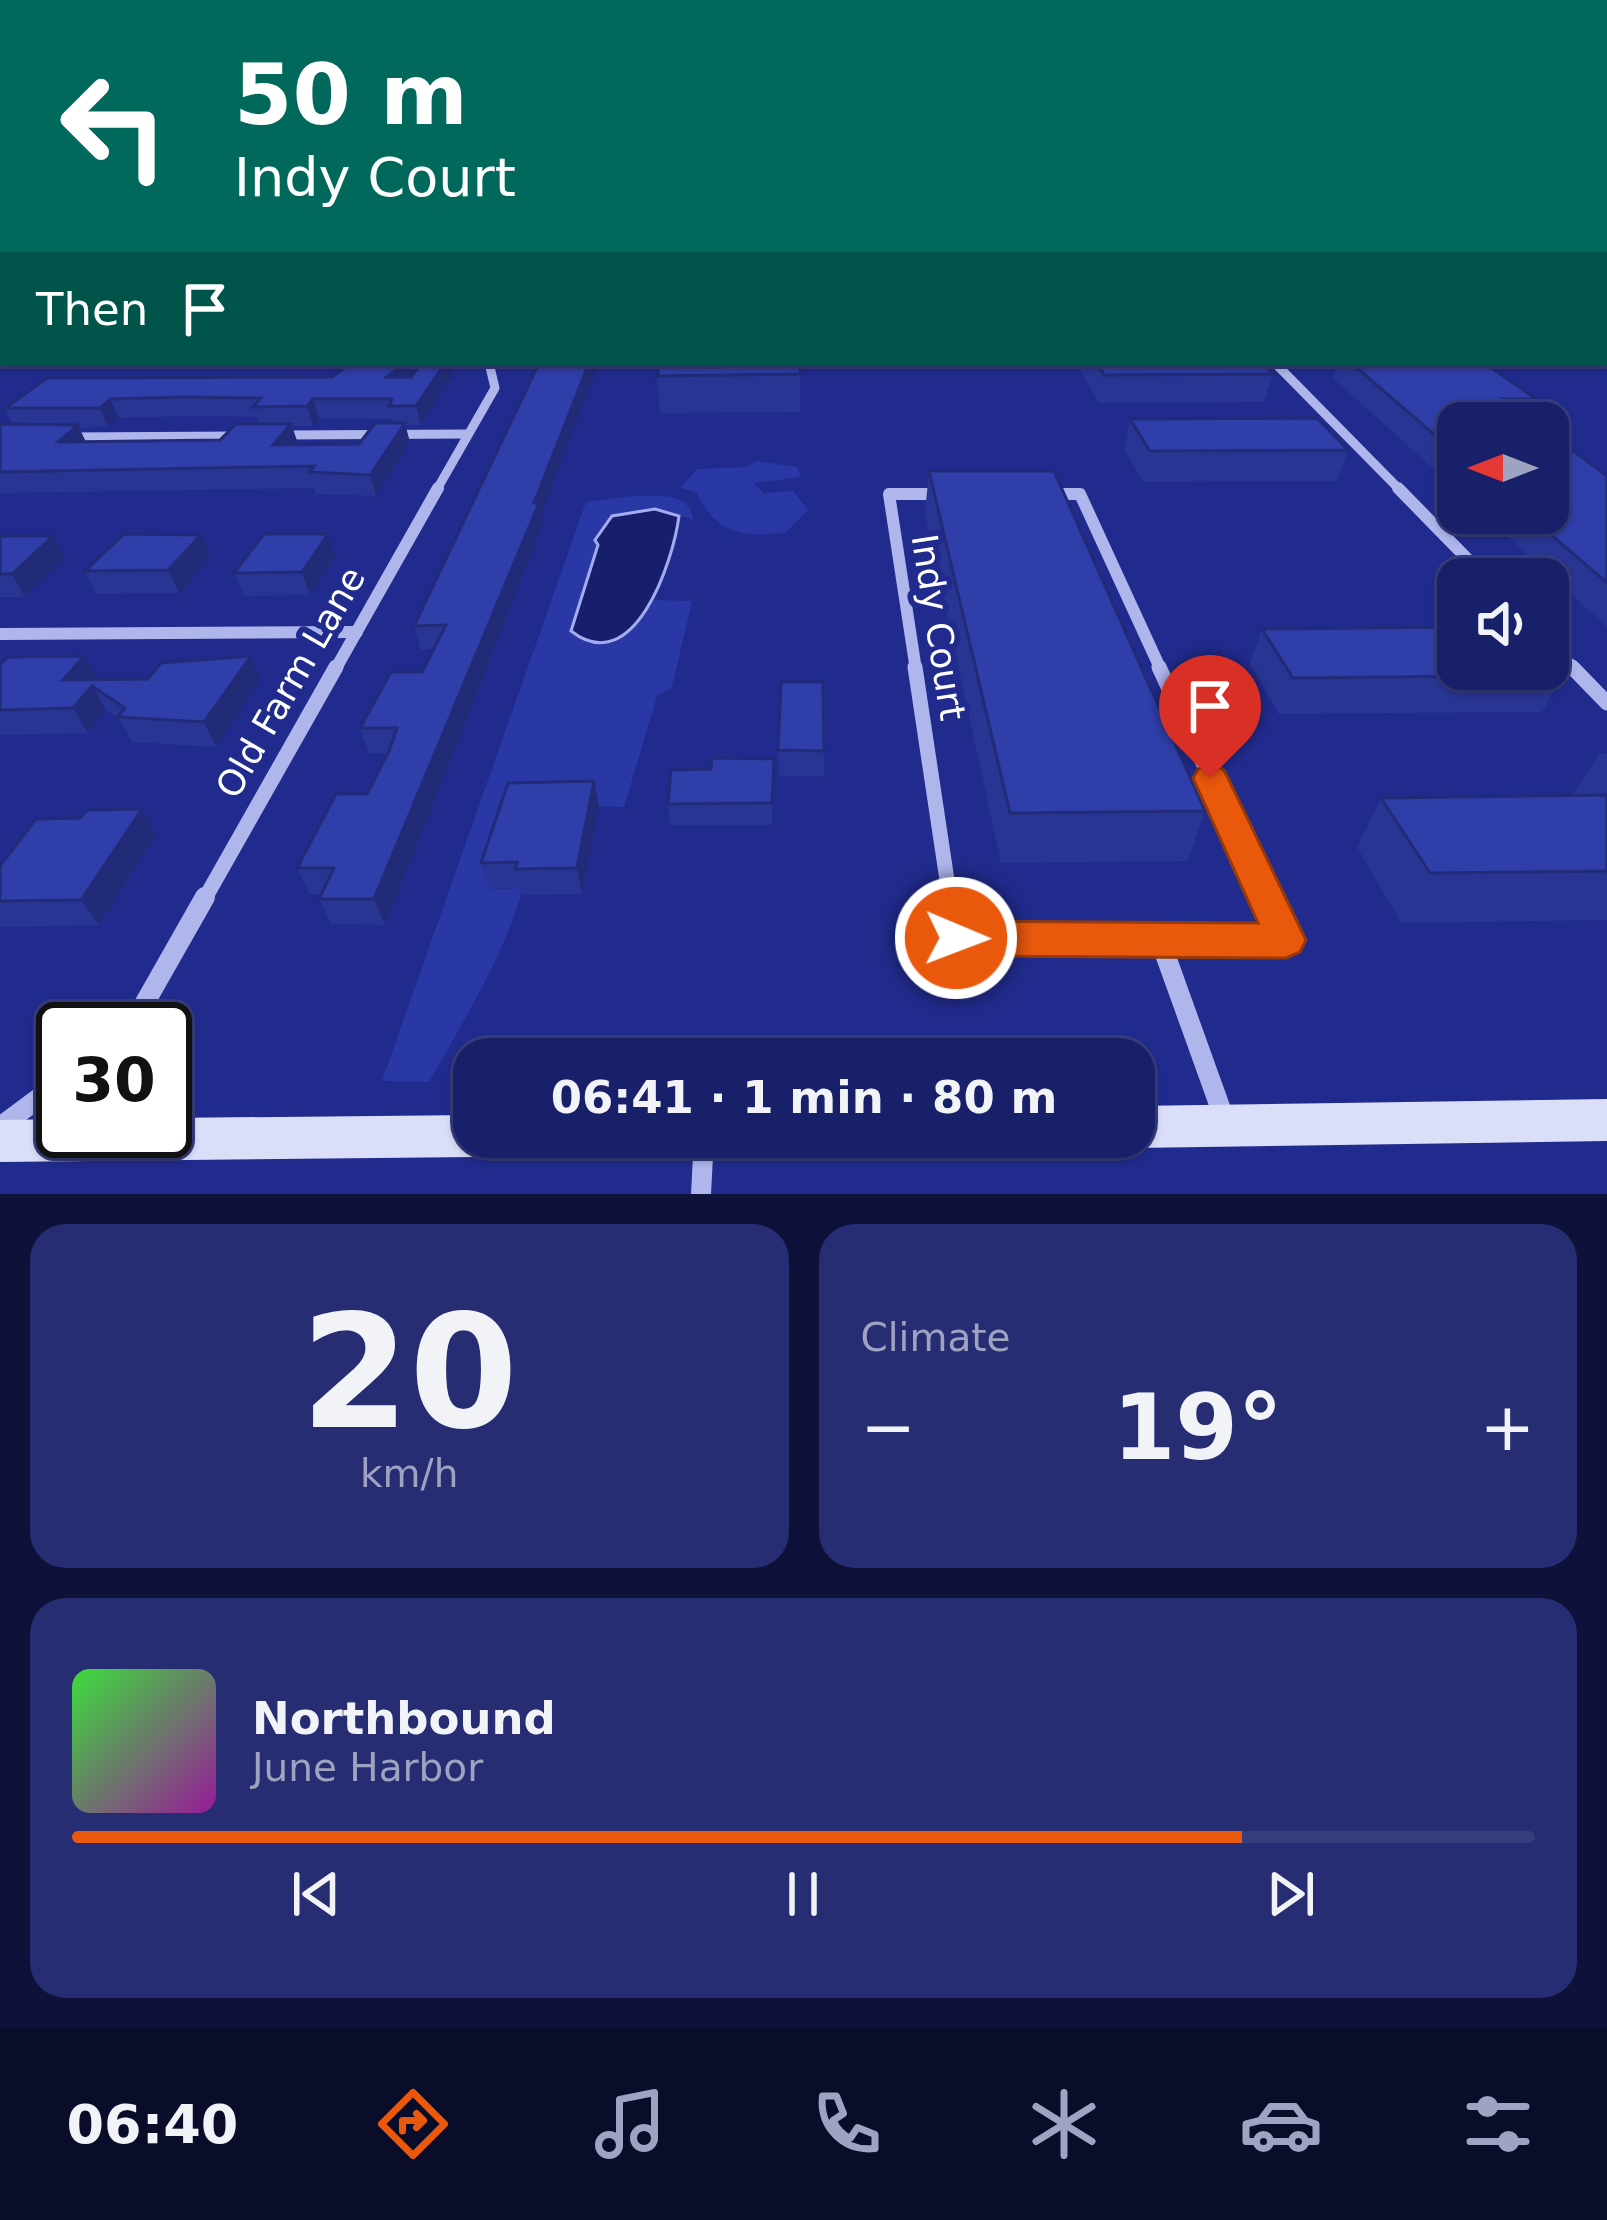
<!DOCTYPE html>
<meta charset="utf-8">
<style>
:root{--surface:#19206a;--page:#262d72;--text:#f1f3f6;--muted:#9fa3c1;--line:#373e7e;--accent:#ea580c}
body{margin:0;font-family:"DejaVu Sans",sans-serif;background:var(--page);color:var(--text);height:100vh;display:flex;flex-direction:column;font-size:45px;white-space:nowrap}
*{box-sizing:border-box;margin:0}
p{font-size:39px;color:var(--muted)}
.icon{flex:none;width:66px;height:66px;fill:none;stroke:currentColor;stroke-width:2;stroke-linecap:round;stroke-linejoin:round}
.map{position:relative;height:1194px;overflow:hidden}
.details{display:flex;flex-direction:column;gap:30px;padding:30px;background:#0e123a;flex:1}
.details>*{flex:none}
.guide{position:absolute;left:0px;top:0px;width:1608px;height:366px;box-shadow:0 3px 9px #0004,0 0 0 3px var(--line);background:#00695c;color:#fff;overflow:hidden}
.needle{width:78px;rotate:270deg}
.tools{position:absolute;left:1437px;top:402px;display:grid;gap:24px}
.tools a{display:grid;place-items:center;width:132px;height:132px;border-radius:24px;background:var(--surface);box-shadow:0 3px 9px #0004,0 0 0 3px var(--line);font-size:60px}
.speed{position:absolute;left:36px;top:1002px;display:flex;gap:24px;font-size:60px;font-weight:700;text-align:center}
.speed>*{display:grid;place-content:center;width:156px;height:156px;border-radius:50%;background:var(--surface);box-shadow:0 3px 9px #0004,0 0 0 3px var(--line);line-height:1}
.speed .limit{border:6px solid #111;border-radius:18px;background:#fff;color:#111}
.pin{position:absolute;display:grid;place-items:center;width:102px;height:102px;color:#fff;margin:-123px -51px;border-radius:50% 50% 50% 0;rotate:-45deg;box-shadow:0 0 12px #0007}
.pin .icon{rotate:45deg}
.me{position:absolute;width:132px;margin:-66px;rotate:91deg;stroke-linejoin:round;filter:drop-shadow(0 0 9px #0008)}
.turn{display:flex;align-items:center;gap:42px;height:252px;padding:0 36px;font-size:54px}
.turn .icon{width:156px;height:156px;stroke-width:2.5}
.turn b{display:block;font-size:84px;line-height:102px}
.then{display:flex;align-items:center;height:114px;padding:0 36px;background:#0003;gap:24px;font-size:45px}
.big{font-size:90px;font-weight:700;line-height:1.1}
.details .widget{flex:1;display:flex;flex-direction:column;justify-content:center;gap:18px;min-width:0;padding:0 42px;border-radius:36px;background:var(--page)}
.details .dial{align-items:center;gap:0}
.dial b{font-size:156px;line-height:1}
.song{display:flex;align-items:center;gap:36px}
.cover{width:144px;height:144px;border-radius:18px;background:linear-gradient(135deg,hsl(120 70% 55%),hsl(300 70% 35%))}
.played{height:12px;border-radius:6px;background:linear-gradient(90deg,var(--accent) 80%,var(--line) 80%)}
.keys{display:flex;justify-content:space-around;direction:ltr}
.heat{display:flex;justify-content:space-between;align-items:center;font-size:66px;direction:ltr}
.details .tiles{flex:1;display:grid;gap:30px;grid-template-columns:1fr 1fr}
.widget:last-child{grid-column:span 2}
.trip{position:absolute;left:453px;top:1038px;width:702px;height:120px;border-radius:36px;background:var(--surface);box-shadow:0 3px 9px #0004,0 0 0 3px var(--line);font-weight:700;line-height:120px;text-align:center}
.tabs{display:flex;height:192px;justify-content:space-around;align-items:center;background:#0a0d2a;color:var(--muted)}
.tabs .icon{width:84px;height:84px}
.tabs .current{color:var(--accent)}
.tabs b{font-size:54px;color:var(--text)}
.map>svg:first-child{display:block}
.green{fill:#2a38a5}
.water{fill:#171e6c;stroke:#a3aced;stroke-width:3}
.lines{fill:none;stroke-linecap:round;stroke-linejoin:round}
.street-far3{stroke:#afb6ec;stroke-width:9}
.street-far2{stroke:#afb6ec;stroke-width:12}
.street-far1{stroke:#afb6ec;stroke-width:15}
.street{stroke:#afb6ec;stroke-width:20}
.secondary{fill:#dbdef9;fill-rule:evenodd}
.wall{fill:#293592;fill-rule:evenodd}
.shaded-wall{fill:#222b77}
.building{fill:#303eaa;stroke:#222b77;stroke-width:3}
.route{fill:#ea580c;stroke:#983908;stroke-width:3}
.labels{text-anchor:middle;stroke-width:12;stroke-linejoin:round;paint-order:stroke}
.street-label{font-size:36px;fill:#fff;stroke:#212b8d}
</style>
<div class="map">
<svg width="1607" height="1194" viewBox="0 0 1607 1194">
<rect width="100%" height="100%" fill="#212b8d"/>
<g class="green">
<path d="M757,461L797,467L801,477L754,483L763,493L793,491L808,510L786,532C745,539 715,533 697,493L680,488L697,469L745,467Z"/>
<path d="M632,496C656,497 690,490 693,520L668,511L612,516L571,630L596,644C621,635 640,625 652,600L692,601L672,687L657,696L624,807L599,806L490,889L523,888C503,958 465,1018 429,1082L382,1081L586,502Z"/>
</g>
<path class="water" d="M655,509L679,516C673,562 634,680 571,631L598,545L595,540L612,516Z"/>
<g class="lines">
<g class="street-far3">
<path d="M1275,363L1401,491"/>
<path d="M284,435L468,434"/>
<path d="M68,437L239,436"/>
<path d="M436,491L495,388L490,367"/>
</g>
<g class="street-far2">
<path d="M1398,488L1487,579"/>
<path d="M1048,494H1080L1161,670"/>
<path d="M0,634L357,632"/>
<path d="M1548,642L1575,670"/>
<path d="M335,670L438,488"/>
<path d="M916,670L889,494H938"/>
</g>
<g class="street-far1">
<path d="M915,667L950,900"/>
<path d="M1159,667L1266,900"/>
<path d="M1572,667L1607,703"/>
<path d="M204,900L336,667"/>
</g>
<g class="street">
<path d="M950,897L956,938L1160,940"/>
<path d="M130,1029L205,897"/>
<path d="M165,1103L179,1132"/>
<path d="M1224,1118L1160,940H1285L1265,897"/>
<path d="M0,1127L63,1080"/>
<path d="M701,1194L704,1137"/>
</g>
<g class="secondary">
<path d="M3,270V278L0,279V271Z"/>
<path d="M1607,1099V1141L1134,1148L1117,1137H1134V1106Z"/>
<path d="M474,1115V1137H494L489,1151L474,1157L0,1162V1120L63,1119V1131H165V1118Z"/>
</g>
</g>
<g class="wall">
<rect x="1605" y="159" width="2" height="39"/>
<path d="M800,363V412L660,413L657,376Z"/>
<path d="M1076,363H1262L1273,374L1264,402L1099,403Z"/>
<path d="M1338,363H1485L1536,399L1528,417L1458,423V491L1333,378Z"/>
<path d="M453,376L421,425H405L410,443L376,496L316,494L314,488L0,493V424H13L5,408L47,378ZM188,416L257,417L259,424L220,440L86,442L79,428L108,427L119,418ZM319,419H392L393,423L359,444H298L292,426H313Z"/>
<path d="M1130,419L1348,450L1337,481L1143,482L1124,449Z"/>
<path d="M929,471L1205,811L1188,861L1001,863L925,513Z"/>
<path d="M1607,476V627L1482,513H1548Z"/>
<path d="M541,516L543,525L385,925L331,924L319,899L322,894H309L297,868L367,794L387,753H369L360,728L422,672L434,649L421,650L414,626Z"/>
<path d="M0,536H53L65,558L25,597H0Z"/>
<path d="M335,556L310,595L244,596L234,573Z"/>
<path d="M210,558L179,593L96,594L85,571Z"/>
<path d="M1262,629L1563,675L1542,712L1279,714L1250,664Z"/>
<path d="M84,656L97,680H261L216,747L132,742L120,720L106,710L88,733L0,735V665Z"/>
<path d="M778,750L824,751V776H779Z"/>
<path d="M1599,754H1607V920L1401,923L1357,847L1381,798L1572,796Z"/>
<path d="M774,759L772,825H670L668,804L711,769Z"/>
<path d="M594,781L599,806L582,894L522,895L520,888L489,889L481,863Z"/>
<path d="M142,809L157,834L99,925L0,927V866L80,818Z"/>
</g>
<g class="shaded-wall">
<path d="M405,363H432L392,396L387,377Z"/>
<path d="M445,363H450L453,376L421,425L416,406Z"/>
<path d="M589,363H599L541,516L543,525L385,925L374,899Z"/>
<path d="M110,399L119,418L108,427L100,408Z"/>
<path d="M313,399L319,419L313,426L307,406Z"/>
<path d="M405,423L410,443L376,496L370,475Z"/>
<path d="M291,424L298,444L273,445Z"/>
<path d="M78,425L87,445L58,442Z"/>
<path d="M328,534L335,556L310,595L302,572Z"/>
<path d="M201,535L210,558L179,593L168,570Z"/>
<path d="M53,536L65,558L25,597L12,574Z"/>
<path d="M84,656L97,680L93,686L106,710L88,733L73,708L63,680Z"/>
<path d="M251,656L261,680L216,747L204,722Z"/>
<path d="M594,781L599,806L582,894L577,868Z"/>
<path d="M142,809L157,834L99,925L81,900Z"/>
</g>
<g class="building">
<rect x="1605" y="281" width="2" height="22"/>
<path d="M351,363H405L387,377H411L422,363H445L416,406H389L392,399H313L307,406L253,407L261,398L181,397L110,399L100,408H5L47,378L332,377Z"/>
<path d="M539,363H589L534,503H539L374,899H319L334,868H297L336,794H367L389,751L397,728H360L391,672H422L446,625L414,626Z"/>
<path d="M660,363H800V374L657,376Z"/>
<path d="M1097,363H1262L1273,374L1104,375Z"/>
<path d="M1351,363H1485L1536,399H1503L1536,423H1458V455Z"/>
<path d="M1317,418L1348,450L1150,451L1130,419Z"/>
<path d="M375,423H405L370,475L309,472L314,466L0,472V424L78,425L58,442H62L220,440L236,424H291L273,445L359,444Z"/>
<path d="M1548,432L1607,476V583L1526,513H1548Z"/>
<path d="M929,471H1054L1205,811L1010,813Z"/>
<path d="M124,534L201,535L168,570L85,571Z"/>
<path d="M264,534H328L302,572L234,573Z"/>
<path d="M0,536H53L12,574H0Z"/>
<path d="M1458,627V669H1548V660L1563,675L1293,678L1262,629Z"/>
<path d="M84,656L63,680L148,679L161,663L251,656L204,722L118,717L125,708L92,686L73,708L0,710V665L8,657Z"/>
<path d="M781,682H823L824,751L778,750Z"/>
<path d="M712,758L774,759L772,803L668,804L671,770L711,769Z"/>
<path d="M594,781L577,868L515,869L517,862L481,863L508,783Z"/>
<path d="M1607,795V871L1430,873L1381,798Z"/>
<path d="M142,809L81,900L0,901V866L36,819L80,818L87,810Z"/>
</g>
<linearGradient id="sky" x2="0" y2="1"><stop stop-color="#12184e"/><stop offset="0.49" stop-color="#3d4a9a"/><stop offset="1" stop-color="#3d4a9a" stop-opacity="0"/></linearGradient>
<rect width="1607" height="326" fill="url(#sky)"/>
<path class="route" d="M1210,765L1223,769L1228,778L1306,940L1300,952L1286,958L956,956L942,951L936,938L942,926L956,921L1258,923L1193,778L1198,769Z"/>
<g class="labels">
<g class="street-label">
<text transform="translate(939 627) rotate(81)" y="13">Indy Court</text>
<text transform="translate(290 682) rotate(-60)" y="13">Old Farm Lane</text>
</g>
</g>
</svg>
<div class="tools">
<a><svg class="needle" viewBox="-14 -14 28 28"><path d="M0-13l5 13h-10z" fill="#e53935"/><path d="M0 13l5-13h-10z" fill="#9fa3c1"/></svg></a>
<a><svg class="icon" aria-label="sound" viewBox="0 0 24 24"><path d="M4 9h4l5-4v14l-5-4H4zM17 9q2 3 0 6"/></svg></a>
</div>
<div class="speed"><div class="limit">30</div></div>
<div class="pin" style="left:1210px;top:778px;background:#d93025"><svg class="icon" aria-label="arrive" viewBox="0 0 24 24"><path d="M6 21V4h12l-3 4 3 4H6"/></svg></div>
<svg class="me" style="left:956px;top:938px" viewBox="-20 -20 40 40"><circle r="17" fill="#ea580c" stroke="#fff" stroke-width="3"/><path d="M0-11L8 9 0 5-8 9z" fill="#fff"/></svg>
<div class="trip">06:41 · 1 min · 80 m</div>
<div class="guide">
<div class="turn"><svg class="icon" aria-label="left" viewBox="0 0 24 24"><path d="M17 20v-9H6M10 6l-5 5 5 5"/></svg><div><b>50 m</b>Indy Court</div></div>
<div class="then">Then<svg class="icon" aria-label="arrive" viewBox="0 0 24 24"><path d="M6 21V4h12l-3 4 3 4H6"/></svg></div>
</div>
</div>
<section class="details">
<div class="tiles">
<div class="widget dial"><b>20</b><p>km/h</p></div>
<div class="widget"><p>Climate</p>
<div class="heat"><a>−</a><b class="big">19°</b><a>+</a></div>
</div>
<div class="widget">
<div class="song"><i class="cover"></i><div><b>Northbound</b><p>June Harbor</p></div></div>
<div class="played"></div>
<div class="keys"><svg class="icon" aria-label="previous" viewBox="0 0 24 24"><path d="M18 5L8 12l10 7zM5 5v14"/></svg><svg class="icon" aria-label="pause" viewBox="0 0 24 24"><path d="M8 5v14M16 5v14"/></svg><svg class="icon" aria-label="next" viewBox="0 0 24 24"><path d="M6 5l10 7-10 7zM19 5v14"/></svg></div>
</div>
</div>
</section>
<nav class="tabs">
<b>06:40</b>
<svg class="icon current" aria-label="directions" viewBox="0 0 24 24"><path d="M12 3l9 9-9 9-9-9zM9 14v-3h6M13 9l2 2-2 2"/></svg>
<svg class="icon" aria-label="music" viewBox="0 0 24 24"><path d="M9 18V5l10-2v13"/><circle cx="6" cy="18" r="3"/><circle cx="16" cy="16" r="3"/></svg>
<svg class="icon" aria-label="phone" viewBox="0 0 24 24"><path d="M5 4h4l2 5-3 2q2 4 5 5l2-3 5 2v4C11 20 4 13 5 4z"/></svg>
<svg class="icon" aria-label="climate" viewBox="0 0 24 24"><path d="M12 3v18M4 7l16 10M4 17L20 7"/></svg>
<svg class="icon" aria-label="car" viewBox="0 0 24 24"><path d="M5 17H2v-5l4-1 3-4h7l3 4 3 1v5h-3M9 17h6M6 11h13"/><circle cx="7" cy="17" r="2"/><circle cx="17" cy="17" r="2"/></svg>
<svg class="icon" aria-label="filters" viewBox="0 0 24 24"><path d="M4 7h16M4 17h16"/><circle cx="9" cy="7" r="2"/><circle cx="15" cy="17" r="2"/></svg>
</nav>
